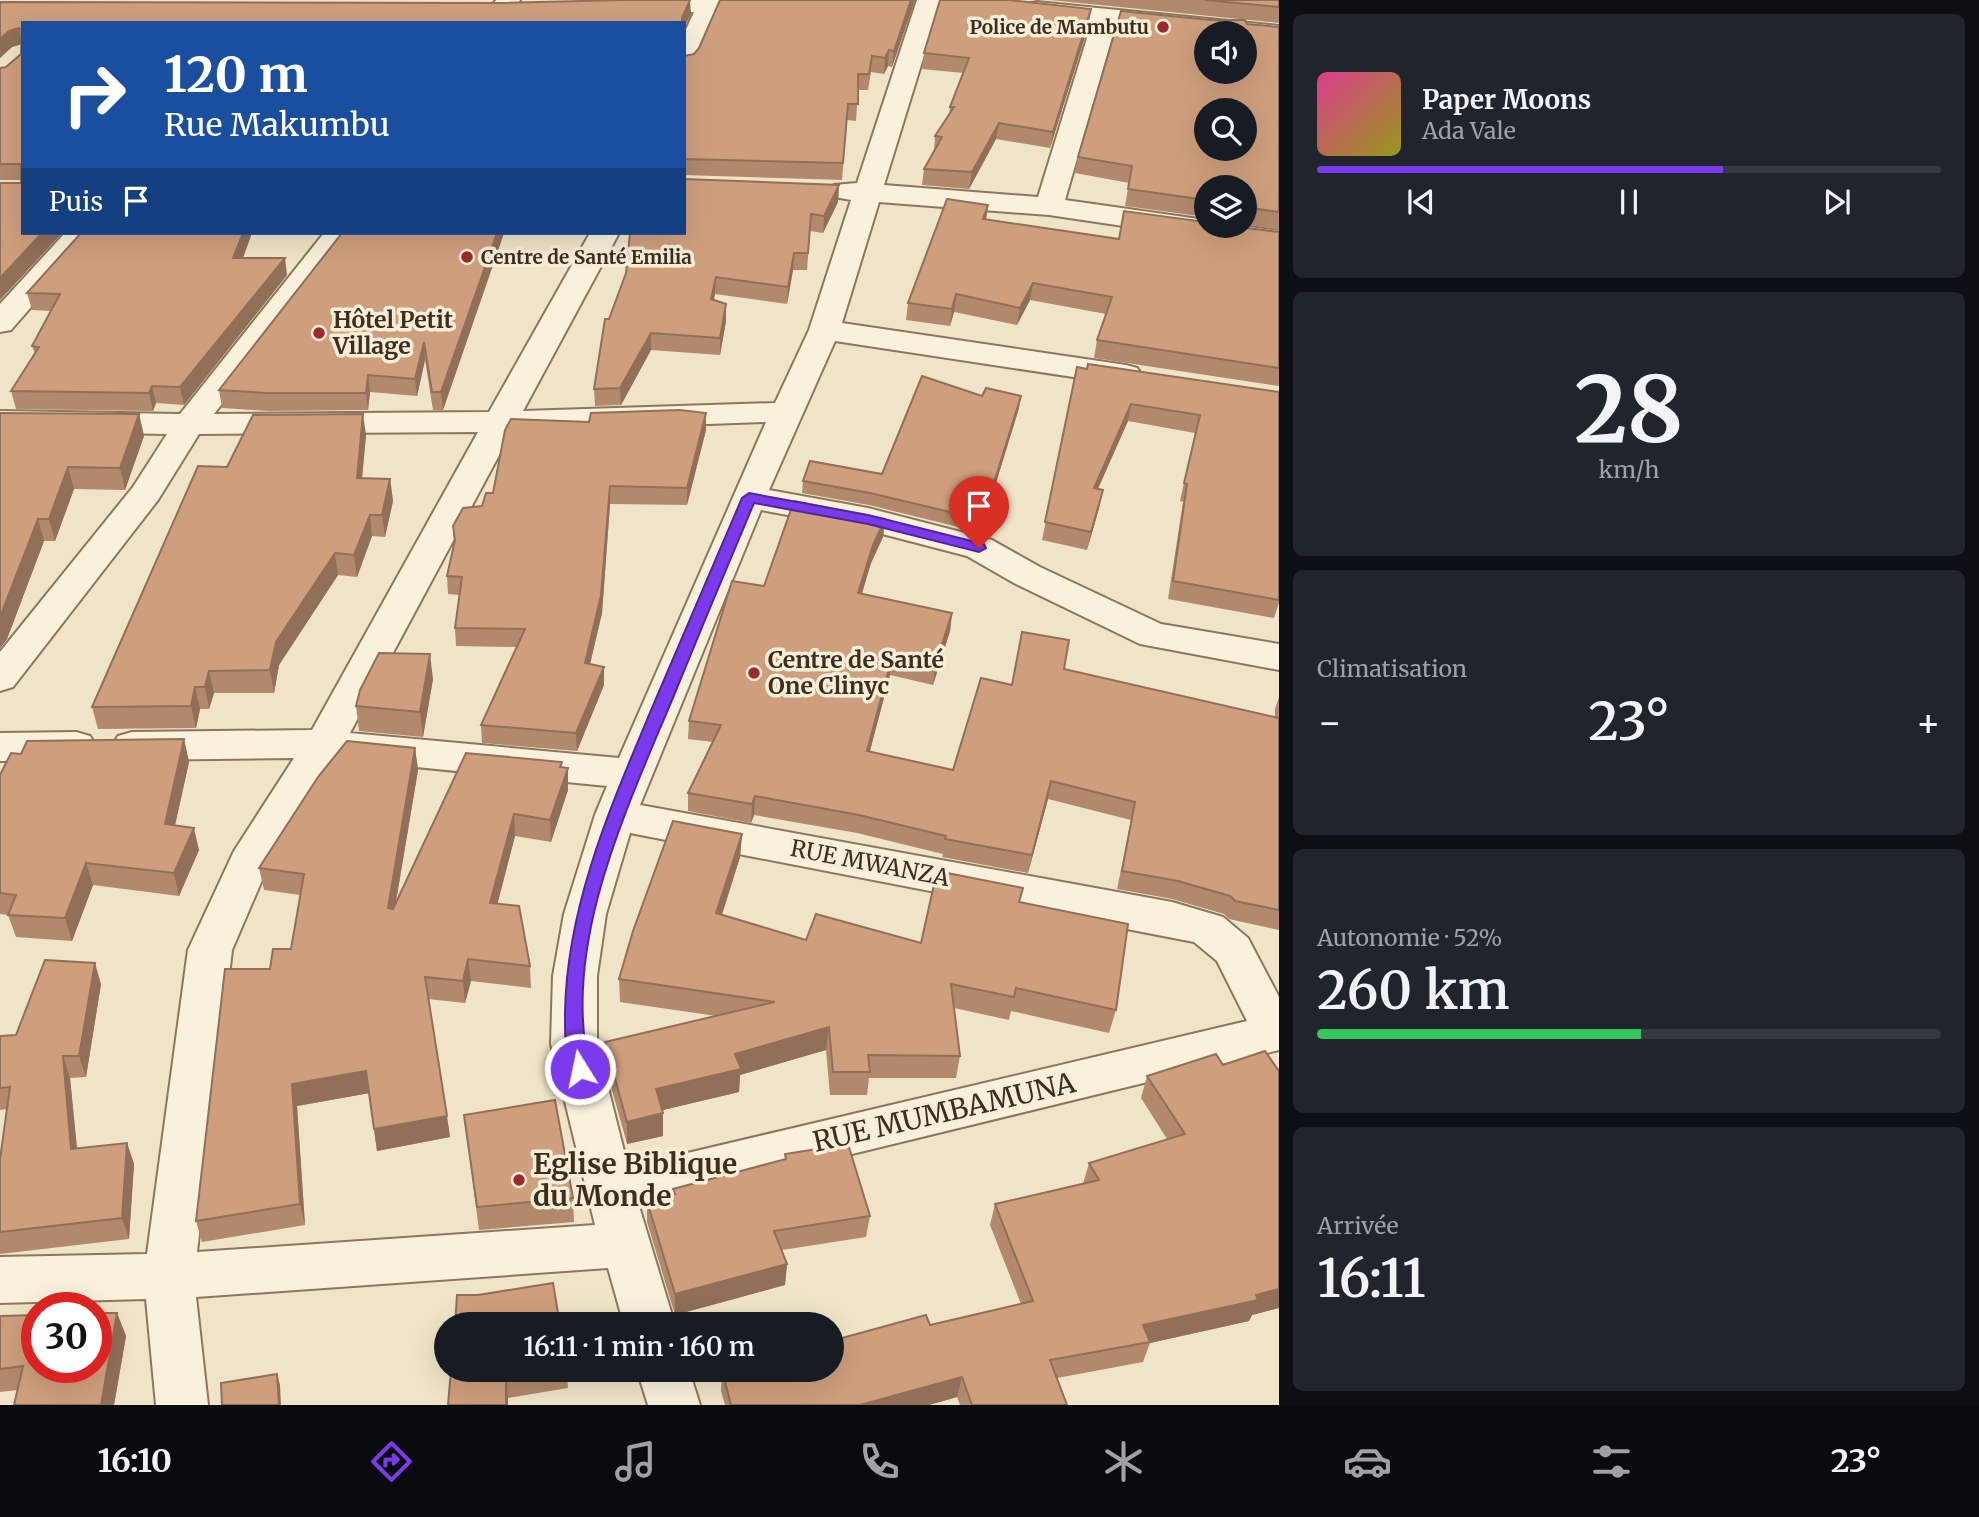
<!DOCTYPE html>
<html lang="fr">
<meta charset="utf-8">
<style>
:root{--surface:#171b24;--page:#20242c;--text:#f1f3f6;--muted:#9ea1a6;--line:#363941;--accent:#7c3aed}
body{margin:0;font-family:Merriweather,serif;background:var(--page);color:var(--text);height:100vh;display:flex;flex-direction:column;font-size:26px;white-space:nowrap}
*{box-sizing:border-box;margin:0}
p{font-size:23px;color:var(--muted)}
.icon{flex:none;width:38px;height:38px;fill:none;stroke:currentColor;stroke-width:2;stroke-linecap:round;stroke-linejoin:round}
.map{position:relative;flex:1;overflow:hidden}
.details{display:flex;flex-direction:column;gap:14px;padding:14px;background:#0d0f14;width:700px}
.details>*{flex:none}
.guide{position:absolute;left:21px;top:21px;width:665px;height:214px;border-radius:0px;box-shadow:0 7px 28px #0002;background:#1a4fa0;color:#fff;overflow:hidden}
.controls{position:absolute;left:1194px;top:21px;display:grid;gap:14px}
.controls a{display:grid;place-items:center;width:63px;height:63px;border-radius:50%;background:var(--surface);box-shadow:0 7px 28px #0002;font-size:35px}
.speed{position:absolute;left:21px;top:1292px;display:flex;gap:14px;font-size:35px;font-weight:700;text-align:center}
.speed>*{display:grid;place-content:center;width:91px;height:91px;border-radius:50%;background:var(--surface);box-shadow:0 7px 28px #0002;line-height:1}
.speed .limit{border:10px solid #d22;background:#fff;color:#111}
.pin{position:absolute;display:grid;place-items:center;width:60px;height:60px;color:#fff;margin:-72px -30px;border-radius:50% 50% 50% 0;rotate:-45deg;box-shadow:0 0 7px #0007}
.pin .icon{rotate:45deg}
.me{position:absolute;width:77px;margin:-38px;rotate:350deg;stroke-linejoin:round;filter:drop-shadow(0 0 5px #0008)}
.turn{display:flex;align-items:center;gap:24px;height:147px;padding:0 28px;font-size:32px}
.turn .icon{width:91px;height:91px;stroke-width:2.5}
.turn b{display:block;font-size:49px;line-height:60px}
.then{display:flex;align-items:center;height:66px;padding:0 28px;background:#0003;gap:14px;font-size:26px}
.big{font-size:52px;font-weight:600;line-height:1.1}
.details .tile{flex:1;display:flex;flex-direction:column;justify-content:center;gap:10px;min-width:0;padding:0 24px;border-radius:10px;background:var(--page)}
.details .dial{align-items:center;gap:0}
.dial b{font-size:91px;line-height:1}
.song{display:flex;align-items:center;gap:21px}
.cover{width:84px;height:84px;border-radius:10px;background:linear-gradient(135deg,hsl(330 70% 55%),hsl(60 70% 35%))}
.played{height:7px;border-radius:4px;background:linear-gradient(90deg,var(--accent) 65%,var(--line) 65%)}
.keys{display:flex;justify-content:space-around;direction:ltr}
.heat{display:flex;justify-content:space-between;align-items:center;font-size:38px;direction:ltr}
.charge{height:10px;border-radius:5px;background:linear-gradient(90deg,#34c759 52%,var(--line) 0)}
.trip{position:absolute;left:434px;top:1312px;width:410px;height:70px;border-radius:35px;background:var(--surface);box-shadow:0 7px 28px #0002;font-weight:600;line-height:70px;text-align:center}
.dock{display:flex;height:112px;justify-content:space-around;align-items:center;background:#090b0e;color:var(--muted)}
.dock .icon{width:49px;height:49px}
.dock .current{color:var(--accent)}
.dock b{font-size:32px;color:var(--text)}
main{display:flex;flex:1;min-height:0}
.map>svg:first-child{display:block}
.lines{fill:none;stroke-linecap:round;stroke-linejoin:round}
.minor-casing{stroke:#8d765c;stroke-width:4}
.minor{fill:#faf1dc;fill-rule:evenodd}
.wall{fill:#b2896c}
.shaded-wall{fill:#916f58}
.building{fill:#cf9f7d;stroke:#916f58;stroke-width:2;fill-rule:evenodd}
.route{fill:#7c3aed;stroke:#51269a;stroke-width:2}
.poi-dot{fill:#9e2a2b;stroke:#f7eed8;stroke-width:2.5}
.labels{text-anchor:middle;stroke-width:7;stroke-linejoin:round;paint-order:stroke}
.far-poi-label{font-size:19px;font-weight:bold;fill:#3d2e20;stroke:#f7eed8;text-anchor:end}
.poi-label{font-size:23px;font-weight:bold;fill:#3d2e20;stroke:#f7eed8;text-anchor:start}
.street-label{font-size:23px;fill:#3d2e20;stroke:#f7eed8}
.near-street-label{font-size:28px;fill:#3d2e20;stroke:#f7eed8}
.near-poi-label{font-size:28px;font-weight:bold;fill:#3d2e20;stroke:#f7eed8;text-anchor:start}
</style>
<main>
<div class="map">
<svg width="1279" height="1405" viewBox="0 0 1279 1405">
<rect width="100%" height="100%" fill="#f0e4c8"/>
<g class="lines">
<g class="minor-casing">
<g id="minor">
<path d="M496,0H520L505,23H480Z"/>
<path d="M870,0L867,5L858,7L719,11L697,62L693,67L684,70V34L694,12L640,13L631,11L628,6L635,0Z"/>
<path d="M917,0H941L884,185L1038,197L1092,22L1028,14L1025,9L1028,4L1037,2L1279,26V40L1244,37V33H1206L1116,24L1065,200L1206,220V226H1242L1279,231V249L1049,215L879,202L842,323L1126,365L1137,368L1142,375L1137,382L1126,385L835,341L769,490L868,508L992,540L1040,567L1161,624L1279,644V670L1140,644L1014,583L967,556L867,530L761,510L640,805L1172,902L1223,917L1248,938L1279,997V1050L639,1206L675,1325H624L608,1268L196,1297L208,1405H156L146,1299L0,1303V1257L147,1254L188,950L234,851L294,758L132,760L118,756L112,746L118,736L132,732L312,730L478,432L199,434L158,500L13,687L0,691V652L133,487L167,434L0,431V411L180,414L324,233H354L214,414L489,412L590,233H619L523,411L775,403L809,330L851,200L834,197L830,191L834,185L857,183ZM766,422L619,758L350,733L512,431ZM335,759L607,786L595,815L564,914L553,976L551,1044L595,1225L197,1252L232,950L268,866ZM630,833L1194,942L1217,961L1247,1021L628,1167L597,1044V976L606,914Z"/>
<path d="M65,233H96L11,330L0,332V304Z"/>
<path d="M76,732L90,736L96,746L90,756L76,760L0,761V733Z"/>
<path d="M637,1370H689L700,1405H648Z"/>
</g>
</g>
<use href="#minor" class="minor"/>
</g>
<g class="wall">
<path d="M915,0L892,67L888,66L884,74L871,72L868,90H858L856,121L847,120L842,180L684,175V56Z"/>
<path d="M1050,0H1279V23Z"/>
<path d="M0,2L691,14L23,23L62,233L0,300V183H21V180H0V68L6,67L21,54V44L12,47L0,58Z"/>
<path d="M1089,24L1050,148L996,139L969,189L922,185L924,169L934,152L935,136L949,115L950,107L963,73L922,69L924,53Z"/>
<path d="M1247,24L1279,27V230L1244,224V187H1206V217L1125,206L1129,183L1075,173L1078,157Z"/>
<path d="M839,185L838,202L823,233L810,231L807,270H793L787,304L715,294L714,300L726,304V321L720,355L651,350L621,405L595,406L594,389L609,319L626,273Z"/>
<path d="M986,219L1119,239L1279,232V386L1094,358L1097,340L1106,314L1030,300L1017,325L954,312L950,326L906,320L908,303Z"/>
<path d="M81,233H252L243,258L287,275L184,405L156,403L153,411L16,409L11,391L35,354L32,346L51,311L32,310L27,293Z"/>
<path d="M342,233H504L443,410H433L425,360L417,396L370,392L368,410L268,411L222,408L219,390Z"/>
<path d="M1077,367L1279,392V603L1274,618L1168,599L1183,502L1180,501L1195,433L1128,421L1098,489L1103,490L1099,508L1087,550L1042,540Z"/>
<path d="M1019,408L982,528L966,524V529L869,505L802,493L803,481L882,474Z"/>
<path d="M0,413L139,414L144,436L125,490L74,489L55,541H44L7,639L0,648Z"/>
<path d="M706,430L687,505L610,504L602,613L590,664L604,685L577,751L482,743L481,725L517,647L456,646L455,628L459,595L448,594L447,576L454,544L453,526L482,506L493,493Z"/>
<path d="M366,435L362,478L390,479L393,501L385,537L372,536L357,577L338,575L279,665L274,693H214L209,709H200L196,728L98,729L92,707L227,467Z"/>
<path d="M885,519L883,537L871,563L862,594L952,613L950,631L933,685L890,675L870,751L953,770L1012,685L1064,669L1275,717V709L1279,697V930L1229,919L1224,914L1172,899L1117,889L1131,820L1048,799L1028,873L942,857L943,854L857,833L754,815L751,823L688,811V793L713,742L688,739L689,721L764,586Z"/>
<path d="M433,679L423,737L359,731L356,706Z"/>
<path d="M184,739L189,762L175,826L199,850L179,896L93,885L72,941L16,937L8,915L0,914V775L21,754Z"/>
<path d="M415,748L418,770L396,902L562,762V768L568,790L551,842L515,836L497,904L530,966L531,988L471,981L465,1003L428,999L450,1137L377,1151L369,1093L297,1106L305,1225L202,1242L196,1221L270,969L291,949L300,895L264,890L259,868Z"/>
<path d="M742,834L740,857L722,915L806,940L921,943L1020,902L1116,1010L1109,1033L1011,1011L1009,1020L954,1008L960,1056L956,1078H869L867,1095H830L826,1050L740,1075L739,1092L662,1110L663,1113V1136L627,1144L605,1065V1042L716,1016L620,1002L619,979Z"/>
<path d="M101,984L86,1077L70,1078L77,1148L127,1143L134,1164L129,1239L0,1254V1159L7,1109L0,1110V1036L16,1035Z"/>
<path d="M1223,1065L1279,1071V1308L1252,1315L1249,1321L1150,1343L1143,1362L1057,1378L1067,1405H960L957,1397L929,1405H725L721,1391L722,1370H831L930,1325L1021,1304L990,1225L995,1204L1083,1184L1089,1163L1167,1139L1141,1098L1147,1076Z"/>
<path d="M464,1115L573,1198L574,1222L479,1230Z"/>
<path d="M785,1154L870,1216L866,1237L782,1250L787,1264L785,1285L675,1315L647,1222V1201L673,1195V1189L785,1160Z"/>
<path d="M117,1313L126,1336L114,1405H14L18,1390L0,1392V1316Z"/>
<path d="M451,1370H567L568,1388L508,1398V1405H448Z"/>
</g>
<g class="shaded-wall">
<path d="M690,0L691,14L684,28V23H682V18Z"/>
<path d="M911,0H915L892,67L894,51Z"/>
<path d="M1091,9L1089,24L1050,148L1053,132Z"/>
<path d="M19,28L22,44L12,47L0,58V39L9,31Z"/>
<path d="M889,50L888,66L884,74L885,58Z"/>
<path d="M999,123L996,139L969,189L972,172Z"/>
<path d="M839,185L838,202L823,233L824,216Z"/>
<path d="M988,205L986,221L983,219Z"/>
<path d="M42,233H62L0,300V278Z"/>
<path d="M243,233H252L236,276L233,258Z"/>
<path d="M497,233H504L443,410L441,392Z"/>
<path d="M794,253L793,270L787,304L788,287Z"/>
<path d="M285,258L287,275L184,405L180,387Z"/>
<path d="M716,277L715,294L710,316L711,299Z"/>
<path d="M1033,283L1030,300L1017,325L1020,308Z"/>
<path d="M956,294L954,312L950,326L952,309Z"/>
<path d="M726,304V321L720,355V338Z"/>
<path d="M651,333V350L621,405L620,388Z"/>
<path d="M424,342L425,360L417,396L415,379Z"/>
<path d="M368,375L370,392L368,410L366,393Z"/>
<path d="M152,386L156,403L153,411L149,393Z"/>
<path d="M1021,396L1019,408L982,528L984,515Z"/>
<path d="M1131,404L1128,421L1090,506L1094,488Z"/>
<path d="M706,413V430L687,505V488Z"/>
<path d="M139,414L144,436L125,490L120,468Z"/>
<path d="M363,414L366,435L360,500L357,478Z"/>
<path d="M68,467L74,489L55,541L49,519Z"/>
<path d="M390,479L393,501L385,537L382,515Z"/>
<path d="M610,486V504L602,613L586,681L585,663Z"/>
<path d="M1103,490L1099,508L1087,550L1091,532Z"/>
<path d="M370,515L372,536L357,577L354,555Z"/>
<path d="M38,519L44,541L7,639L0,648V617Z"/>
<path d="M885,519L883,537L871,563L856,612L858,593L873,545Z"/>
<path d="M335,553L338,575L279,665L274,693L270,670L276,642Z"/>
<path d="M952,613L950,631L933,685L935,666Z"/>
<path d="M430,654L433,679L423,737L420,712Z"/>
<path d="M892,657L890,675L865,769L867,751Z"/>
<path d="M604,667V685L577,751L576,733Z"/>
<path d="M209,671L214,693L209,709L205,687Z"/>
<path d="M195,687L200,709L196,728L191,706Z"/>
<path d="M184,739L189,762L170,847L165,824Z"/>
<path d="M415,748L418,770L391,930L388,908Z"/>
<path d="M562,762L563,782L568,768V790L551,842L550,820L560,767Z"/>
<path d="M1051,781L1048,799L1028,873L1032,855Z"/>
<path d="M755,796L754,815L751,823L752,804Z"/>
<path d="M514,814L515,836L492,925L490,903Z"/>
<path d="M194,828L199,850L179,896L174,873Z"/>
<path d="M742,834L740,857L715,936L716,913Z"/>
<path d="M86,863L93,885L72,941L65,918Z"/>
<path d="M468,959L471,981L465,1003L463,981Z"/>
<path d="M95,963L101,984L86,1077L79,1056Z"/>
<path d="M829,1027L826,1050L740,1075L739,1092L655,1112L656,1089L735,1054Z"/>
<path d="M63,1056L70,1078L79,1170L71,1149Z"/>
<path d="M366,1071L370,1093L297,1106L305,1225L300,1204L292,1084Z"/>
<path d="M663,1113V1136L627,1144V1122Z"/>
<path d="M447,1116L450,1137L377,1151L374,1129Z"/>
<path d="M127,1143L134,1164L129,1239L122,1218Z"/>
<path d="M787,1264L785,1285L675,1315V1294Z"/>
<path d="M1279,1289V1308L1252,1315L1249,1321L1150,1343V1342L1143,1325Z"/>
<path d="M117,1313L126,1336L114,1405H101Z"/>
<path d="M277,1374L280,1385L281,1405H279Z"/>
<path d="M962,1377L957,1397L929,1405H860Z"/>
<path d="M506,1378L508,1398V1405H506Z"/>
</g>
<g class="building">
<path d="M622,0H690L682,18V23H23V233H42L0,278V183H21V164H0V68L6,67L21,54L22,30L19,28L9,31L0,39V2L500,3Z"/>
<path d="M720,0H911L894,51L889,50L885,58L872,56L869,74H858V104H848L843,163L684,159V56L694,54L699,48Z"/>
<path d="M940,0H1009L1091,9L1053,132L999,123L972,172L924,169L942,137L935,136L954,107H950L969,58L924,53Z"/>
<path d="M1205,0H1279V7Z"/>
<path d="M1121,11L1210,20H1245L1247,24L1279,27V212L1244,207V187H1206V200L1128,189L1132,166L1078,157ZM1206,33H1244V72H1206ZM1206,110H1244V149H1206Z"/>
<path d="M684,179L839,185L824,216L811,214L808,253H794L788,287L716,277L711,299L726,304L720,338L651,333L620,388L594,389L605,319H609L626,273L630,233H684Z"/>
<path d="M947,199L988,205L983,219L1119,239L1124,211L1206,222V226H1231L1279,232V368L1097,340L1112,297L1033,283L1020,308L956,294L952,309L908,303Z"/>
<path d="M81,233H243L233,258H285L180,387L152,386L149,393L11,391L39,347L32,346L60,294L27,293Z"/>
<path d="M342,233H497L441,392H432L424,342L415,379L368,375L366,393H266L219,390Z"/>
<path d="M1088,364L1279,392V600L1173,581L1187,484L1184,483L1200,415L1131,404L1094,488L1103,490L1091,532L1045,522L1077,367L1087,369Z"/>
<path d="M922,376L982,396L986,388L1021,396L984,515L968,512L967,516L870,493L803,481L810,461L882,474Z"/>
<path d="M680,410L706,413L687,488L610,486L601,595L585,663L604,667L576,733L481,725L525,629L455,628L462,577L447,576L455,540L453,526L463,508L482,506L486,493H493L505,430L511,419L589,422L591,413Z"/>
<path d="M0,413L139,414L120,468L68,467L49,519H38L0,617Z"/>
<path d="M363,414L357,478L390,479L382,515H370L354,555L335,553L276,642L270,670L209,671L205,687H195L191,706L92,707L198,466L227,467L253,415Z"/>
<path d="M794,501L885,519L873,545L858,593L952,613L935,666L892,657L867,751L953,770L981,678L1012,685L1022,632L1069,640L1064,669L1279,718V910L1235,901L1230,896L1178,881L1122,871L1135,802L1051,781L1032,855L945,839L946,836L859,815L755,796L752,804L688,793L721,725L689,721L732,581L764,586Z"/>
<path d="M379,653L430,654L420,712L356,706L360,690Z"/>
<path d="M184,739L165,824L194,828L174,873L86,863L65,918L8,915L16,895L0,893V775L11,753L21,754L27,741Z"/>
<path d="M347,741L415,748L388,908L393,909L466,753L562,762L560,767L568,768L550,820L514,814L490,903L519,906L530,966L468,959L463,981L425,977L447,1116L374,1129L366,1071L292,1084L300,1204L196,1221L225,969H270L273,949H291L304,874L259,868L318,777Z"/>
<path d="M673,821L742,834L716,913L806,940L816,914L921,943L937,871L1023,888L1019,902L1128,924L1116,1010L1016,988L1014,997L951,984L960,1056L868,1055L870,1072H833L829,1027L735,1054L741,1069L656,1089L663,1113L627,1122L605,1042L775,1002L619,979L633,931Z"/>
<path d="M45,960L95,963L79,1056H63L71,1149L127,1143L122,1218L0,1232V1159L10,1087L0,1088V1036L16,1035Z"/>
<path d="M1265,1051L1279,1071V1289L1256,1295L1258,1300L1143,1325L1150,1342L1050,1360L1067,1405H972L962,1377L860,1405H731L722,1370H831V1341L926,1315L930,1325L1033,1301L995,1204L1099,1180L1089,1163L1185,1134L1147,1076L1216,1054L1223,1065Z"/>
<path d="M555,1100L573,1198L477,1207L464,1115Z"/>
<path d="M848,1144L870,1216L774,1231L787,1264L675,1294L647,1201L675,1194L673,1189L786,1159L785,1154Z"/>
<path d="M553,1283L560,1325H455L457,1295H478Z"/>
<path d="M96,1313H117L101,1405H14L23,1366L0,1369V1316L37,1315V1367H96Z"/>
<path d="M451,1370H550L506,1378V1405H448Z"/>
<path d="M277,1374L279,1405H222L221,1383Z"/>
</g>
<path class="route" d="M749,493L868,515L984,544L986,548L979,552L868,524L754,503C726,569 699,634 672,700C626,810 560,948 590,1069L587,1075L580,1077L574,1075C564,1055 565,1033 565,1012C567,904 611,806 652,708C682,638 712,568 742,498Z"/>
<g class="poi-dot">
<circle cx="1163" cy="27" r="7"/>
<circle cx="467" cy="257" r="7"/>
<circle cx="319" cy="333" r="7"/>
<circle cx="754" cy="673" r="7"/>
<circle cx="519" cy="1180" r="7"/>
</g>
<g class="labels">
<g class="far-poi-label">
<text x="1149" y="34">Police de Mambutu</text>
<text x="481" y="264" text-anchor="start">Centre de Santé Emilia</text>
</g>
<g class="poi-label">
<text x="333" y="328">Hôtel Petit<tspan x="333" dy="26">Village</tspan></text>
<text x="768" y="668">Centre de Santé<tspan x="768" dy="26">One Clinyc</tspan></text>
</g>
<g class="street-label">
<text transform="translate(870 863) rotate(11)" y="8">RUE MWANZA</text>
</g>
<g class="near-street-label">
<text transform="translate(944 1112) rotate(-13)" y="10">RUE MUMBAMUNA</text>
</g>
<g class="near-poi-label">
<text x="533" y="1174">Eglise Biblique<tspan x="533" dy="32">du Monde</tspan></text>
</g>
</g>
</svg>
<div class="controls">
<a><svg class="icon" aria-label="sound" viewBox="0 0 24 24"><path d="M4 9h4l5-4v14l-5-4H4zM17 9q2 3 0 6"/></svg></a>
<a><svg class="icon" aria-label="search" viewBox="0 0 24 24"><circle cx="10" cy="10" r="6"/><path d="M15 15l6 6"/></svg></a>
<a><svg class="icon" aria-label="layers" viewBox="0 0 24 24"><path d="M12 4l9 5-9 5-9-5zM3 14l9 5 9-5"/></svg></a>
</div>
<div class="speed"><div class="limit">30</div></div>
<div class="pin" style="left:979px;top:548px;background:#d93025"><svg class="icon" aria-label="arrive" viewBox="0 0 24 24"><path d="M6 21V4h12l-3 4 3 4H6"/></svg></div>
<svg class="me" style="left:580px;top:1069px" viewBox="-20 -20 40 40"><circle r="17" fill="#7c3aed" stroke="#fff" stroke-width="3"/><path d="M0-11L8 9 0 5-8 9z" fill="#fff"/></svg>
<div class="trip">16:11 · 1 min · 160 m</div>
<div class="guide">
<div class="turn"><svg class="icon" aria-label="right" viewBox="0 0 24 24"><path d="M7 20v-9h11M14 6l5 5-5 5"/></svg><div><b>120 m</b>Rue Makumbu</div></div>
<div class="then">Puis<svg class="icon" aria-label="arrive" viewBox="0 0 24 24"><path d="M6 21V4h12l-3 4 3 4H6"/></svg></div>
</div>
</div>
<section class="details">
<div class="tile">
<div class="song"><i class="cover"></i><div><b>Paper Moons</b><p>Ada Vale</p></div></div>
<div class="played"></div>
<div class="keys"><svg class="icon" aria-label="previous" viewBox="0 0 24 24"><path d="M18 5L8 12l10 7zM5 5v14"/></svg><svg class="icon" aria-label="pause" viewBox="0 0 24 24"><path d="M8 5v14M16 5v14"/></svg><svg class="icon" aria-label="next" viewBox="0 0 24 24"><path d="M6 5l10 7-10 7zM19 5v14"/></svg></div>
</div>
<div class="tile dial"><b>28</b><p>km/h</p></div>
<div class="tile"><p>Climatisation</p>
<div class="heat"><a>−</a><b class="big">23°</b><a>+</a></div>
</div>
<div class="tile"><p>Autonomie · 52%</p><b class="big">260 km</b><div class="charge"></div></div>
<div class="tile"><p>Arrivée</p><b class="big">16:11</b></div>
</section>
</main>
<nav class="dock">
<b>16:10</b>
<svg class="icon current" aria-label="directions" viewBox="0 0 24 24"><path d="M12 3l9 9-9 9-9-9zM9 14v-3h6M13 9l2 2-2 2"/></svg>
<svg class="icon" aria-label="music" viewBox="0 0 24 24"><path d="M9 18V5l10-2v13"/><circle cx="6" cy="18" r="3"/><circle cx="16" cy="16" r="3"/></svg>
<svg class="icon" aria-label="phone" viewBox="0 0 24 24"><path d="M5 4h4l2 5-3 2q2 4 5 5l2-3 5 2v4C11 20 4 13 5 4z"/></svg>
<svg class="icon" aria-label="climate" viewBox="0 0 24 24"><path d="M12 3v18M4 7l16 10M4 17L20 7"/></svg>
<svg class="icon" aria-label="car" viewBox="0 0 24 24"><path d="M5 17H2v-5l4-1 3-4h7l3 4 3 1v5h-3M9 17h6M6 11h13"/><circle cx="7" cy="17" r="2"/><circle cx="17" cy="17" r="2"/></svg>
<svg class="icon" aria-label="filters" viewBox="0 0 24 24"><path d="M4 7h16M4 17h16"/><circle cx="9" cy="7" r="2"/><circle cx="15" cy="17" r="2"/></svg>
<b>23°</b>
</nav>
